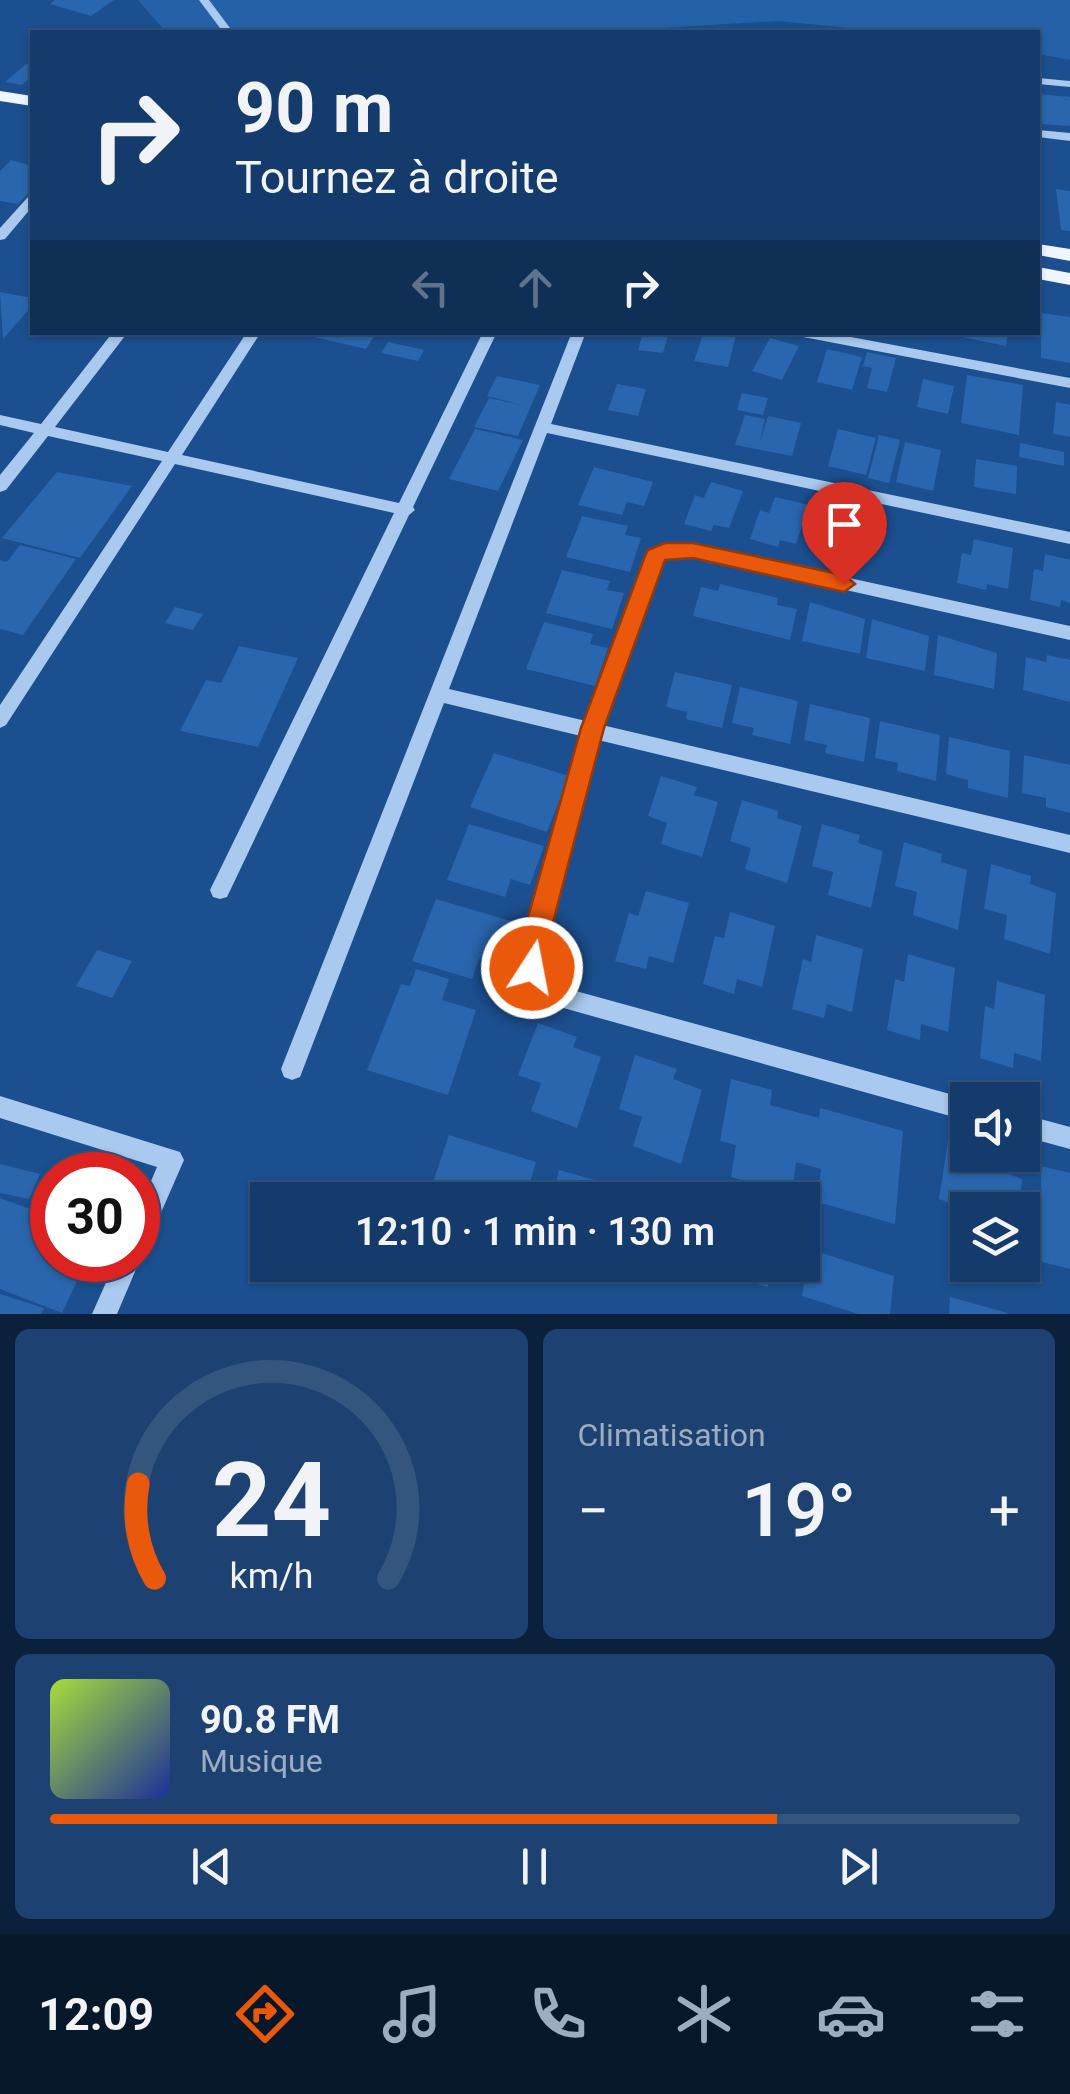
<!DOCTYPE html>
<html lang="fr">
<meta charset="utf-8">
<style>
:root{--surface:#143b6b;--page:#1d4271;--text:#f1f3f6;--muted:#9dadc1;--line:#33557e;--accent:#ea580c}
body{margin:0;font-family:Roboto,sans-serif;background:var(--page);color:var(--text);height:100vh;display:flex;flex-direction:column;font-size:38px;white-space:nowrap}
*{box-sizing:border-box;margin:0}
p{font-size:32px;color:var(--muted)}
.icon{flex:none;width:55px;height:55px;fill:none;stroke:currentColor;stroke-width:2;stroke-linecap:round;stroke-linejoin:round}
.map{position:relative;height:1314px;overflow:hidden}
.panel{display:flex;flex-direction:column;gap:15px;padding:15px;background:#0b203b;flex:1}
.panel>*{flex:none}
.guide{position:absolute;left:30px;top:30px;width:1010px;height:305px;border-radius:0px;box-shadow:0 2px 8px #0004,0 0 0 2px var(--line);background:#143b6b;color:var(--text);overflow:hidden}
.controls{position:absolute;left:950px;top:1082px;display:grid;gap:20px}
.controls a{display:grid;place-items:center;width:90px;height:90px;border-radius:0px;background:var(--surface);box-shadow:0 2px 8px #0004,0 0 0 2px var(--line);font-size:50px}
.speed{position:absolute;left:30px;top:1152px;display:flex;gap:20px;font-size:50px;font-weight:700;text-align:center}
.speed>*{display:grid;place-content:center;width:130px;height:130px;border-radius:50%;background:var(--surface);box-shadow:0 2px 8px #0004,0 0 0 2px var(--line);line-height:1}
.speed .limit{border:15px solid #d22;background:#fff;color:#111}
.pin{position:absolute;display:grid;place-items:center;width:85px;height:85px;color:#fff;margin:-102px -42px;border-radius:50% 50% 50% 0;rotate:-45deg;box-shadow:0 0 10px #0007}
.pin .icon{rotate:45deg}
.me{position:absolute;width:110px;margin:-55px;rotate:11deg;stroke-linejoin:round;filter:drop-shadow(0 0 8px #0008)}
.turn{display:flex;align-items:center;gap:35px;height:210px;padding:0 40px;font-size:45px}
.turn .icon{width:130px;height:130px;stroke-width:2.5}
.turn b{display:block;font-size:70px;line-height:85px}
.lanes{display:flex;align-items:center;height:95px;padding:0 40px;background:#0003;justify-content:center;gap:50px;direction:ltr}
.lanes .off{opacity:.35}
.big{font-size:75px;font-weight:600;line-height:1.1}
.panel .tile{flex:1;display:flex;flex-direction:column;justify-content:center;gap:15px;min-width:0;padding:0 35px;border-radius:15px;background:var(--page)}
.panel .dial{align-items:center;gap:0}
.dial svg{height:260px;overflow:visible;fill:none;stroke:var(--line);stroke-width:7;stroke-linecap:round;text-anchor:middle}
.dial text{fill:var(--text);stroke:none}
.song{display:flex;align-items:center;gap:30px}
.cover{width:120px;height:120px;border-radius:15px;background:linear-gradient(135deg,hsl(80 70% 55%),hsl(230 70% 35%))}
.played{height:10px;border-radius:5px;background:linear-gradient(90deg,var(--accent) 75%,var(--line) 75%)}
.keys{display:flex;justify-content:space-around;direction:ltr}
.heat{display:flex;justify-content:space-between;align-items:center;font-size:55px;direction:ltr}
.panel .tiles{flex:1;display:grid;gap:15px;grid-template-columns:1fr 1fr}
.tile:last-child{grid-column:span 2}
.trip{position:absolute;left:250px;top:1182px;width:570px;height:100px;border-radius:0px;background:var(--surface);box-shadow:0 2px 8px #0004,0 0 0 2px var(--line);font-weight:600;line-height:100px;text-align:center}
.menu{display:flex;height:160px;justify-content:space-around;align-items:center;background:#08182b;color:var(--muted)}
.menu .icon{width:70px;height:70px}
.menu .current{color:var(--accent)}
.menu b{font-size:45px;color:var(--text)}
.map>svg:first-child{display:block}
.green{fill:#2461a8}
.building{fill:#2a66ad}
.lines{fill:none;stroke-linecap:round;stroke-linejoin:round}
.minor{fill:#a9c9ee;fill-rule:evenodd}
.major{fill:#f0f6ff;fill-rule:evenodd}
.route{fill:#ea580c;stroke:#983908;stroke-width:2.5}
</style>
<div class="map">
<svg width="1070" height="1314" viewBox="0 0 1070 1314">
<rect width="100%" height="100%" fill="#1b4f8f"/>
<path class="green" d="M138,0H1070V60L1038,54V32H893L778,21L597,32H166Z"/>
<g class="building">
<path d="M55,0H114L91,16L50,4Z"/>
<path d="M26,64L32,65V76L22,85L5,82Z"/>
<path d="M1038,94L1070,97V126L1041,124Z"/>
<path d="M11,160L32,166V189L18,204L0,201V171Z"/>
<path d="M1056,189L1070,191V231L1061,230Z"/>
<path d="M0,292L32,298V306L3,339Z"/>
<path d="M1041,313L1070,317V363L1041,358Z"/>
<path d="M317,332H377L366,349L314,337Z"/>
<path d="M643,332H669L663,353L638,350Z"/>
<path d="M704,332L736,335L728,367L694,361Z"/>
<path d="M963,332H1008L1006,346L962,337Z"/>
<path d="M770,338L799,346L782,380L752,371Z"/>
<path d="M388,342L424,350L418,361L381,353Z"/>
<path d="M827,349L862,357L852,390L817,382Z"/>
<path d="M867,352L896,358L887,392L867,388L872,368L863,366Z"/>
<path d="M967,375L1023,385L1019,435L961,423Z"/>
<path d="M497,376L540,385L518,436L474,427L489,398L525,406L487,396Z"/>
<path d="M923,379L954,386L948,414L917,407Z"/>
<path d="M617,384L646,389L638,416L608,410Z"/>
<path d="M742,393L768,398L763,415L737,410Z"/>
<path d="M1056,402L1070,405V437L1053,434Z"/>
<path d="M745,415L765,419L760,442L768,416L801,423L792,456L735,445Z"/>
<path d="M475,429L523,440L498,491L449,479Z"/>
<path d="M838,429L876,438L866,475L828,466Z"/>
<path d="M879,435L900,440L889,483L868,478Z"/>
<path d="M905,442L941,450L933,491L896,482Z"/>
<path d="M1020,443L1064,452V466L1019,457Z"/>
<path d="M976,459L1017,466L1016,494L974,487Z"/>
<path d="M594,467L653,482L644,506L627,502L622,515L578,505Z"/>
<path d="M57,472L132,486L80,558L2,538Z"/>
<path d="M711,482L743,491L729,528L714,525L711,531L684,524L695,495L704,498Z"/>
<path d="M775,497L809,505L796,544L780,540L778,547L750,539L760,510L769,513Z"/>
<path d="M840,510L874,519L863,558L847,554L845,561L816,553L825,524L835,527Z"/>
<path d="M582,516L628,526L625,535L641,538L630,572L566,557Z"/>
<path d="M974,539L1013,548L1008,589L987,584L986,590L957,583L962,553L971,555Z"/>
<path d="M20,545L76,559L23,635L0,629V560L7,562Z"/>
<path d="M1045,554L1070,560V603L1061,600L1060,607L1030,600L1034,569L1043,571Z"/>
<path d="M562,570L610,581L607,590L624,593L612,629L546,613Z"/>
<path d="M720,584L778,598L777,605L797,609L790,640L693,616L701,587L718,591Z"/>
<path d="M810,602L865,619L860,654L802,641Z"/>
<path d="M175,607L203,614L193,630L165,623Z"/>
<path d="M872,619L929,636L925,671L866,658Z"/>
<path d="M544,622L593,634L590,644L608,648L595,686L526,669Z"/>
<path d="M938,635L997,653L994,689L934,675Z"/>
<path d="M239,646L298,658L258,747L180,731L206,680L221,683Z"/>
<path d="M1047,655L1070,660V702L1023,690L1026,657L1046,662Z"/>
<path d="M675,672L732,685L722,728L686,719L687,712L666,707Z"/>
<path d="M740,687L798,701L790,744L752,735L754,728L732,723Z"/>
<path d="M810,704L870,718L864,762L825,753L827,745L804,740Z"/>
<path d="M880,721L940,735L936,781L897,771L898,763L875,758Z"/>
<path d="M949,737L1010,751L1008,798L968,788V780L946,774Z"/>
<path d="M494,753L569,776L547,832L470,807Z"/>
<path d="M1024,755L1070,765V813L1046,807V798L1022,793Z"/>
<path d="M661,776L697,787L694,795L718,802L702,857L661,844L667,823L648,816Z"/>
<path d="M742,800L778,811L777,818L802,826L787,883L745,869L751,848L730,841Z"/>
<path d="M469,824L544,846L530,885L511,879L505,897L447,880Z"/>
<path d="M822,824L860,835L858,843L883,851L871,908L828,895L833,872L812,866Z"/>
<path d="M904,842L942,854L941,862L967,870L958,930L913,915L917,892L895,886Z"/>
<path d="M991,864L1031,876L1030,884L1056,893L1050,954L1004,939L1007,915L984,909Z"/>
<path d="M646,891L689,903L673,963L649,956L646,969L615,961L629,913L638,916Z"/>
<path d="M436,899L514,922L499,965L479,959L472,979L412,961Z"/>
<path d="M730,912L775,926L762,987L737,979L734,994L703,984L715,936L724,938Z"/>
<path d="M816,935L863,949L852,1012L827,1004L824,1018L792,1009L803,959L811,962Z"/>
<path d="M97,950L132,961L112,998L76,986Z"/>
<path d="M908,954L955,968L948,1032L921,1024L920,1040L887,1030L895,979L904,982Z"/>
<path d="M416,969L449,979L442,1000L476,1010L448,1095L367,1070L401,984L410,986Z"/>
<path d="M997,981L1045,995L1041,1061L1014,1053L1013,1068L980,1058L985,1006L994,1009Z"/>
<path d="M538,1023L577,1037L573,1047L601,1057L577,1128L531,1111L541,1083L518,1075Z"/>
<path d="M635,1055L677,1069L673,1079L702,1090L681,1164L633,1146L642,1117L619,1109Z"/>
<path d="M731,1079L772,1090L770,1105L819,1118L820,1108L903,1131L895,1224L817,1202L821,1169L796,1162L792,1195L731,1177L736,1145L720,1141Z"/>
<path d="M449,1135L536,1162L525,1200H468L431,1188Z"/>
<path d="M948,1140L968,1147V1155L993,1156L991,1167L1022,1179L1019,1210H968V1243L960,1240L965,1209L939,1199Z"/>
<path d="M0,1164L40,1174L29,1199L0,1193Z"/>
<path d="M1041,1166L1070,1173V1269L1042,1262Z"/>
<path d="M559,1170L645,1194L644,1200H552Z"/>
<path d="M0,1198L52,1217V1260H87L62,1313L0,1289Z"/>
<path d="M809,1249L894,1276L890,1314H858L802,1296Z"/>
<path d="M688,1265H771L768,1287L688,1266Z"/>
<path d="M0,1294L44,1308L41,1314H0Z"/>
<path d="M950,1297L1008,1313L1007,1314H949Z"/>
</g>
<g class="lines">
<g class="minor">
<path d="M199,0H209L233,32H223Z"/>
<path d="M1038,78L1070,81V87L1038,84Z"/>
<path d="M1038,130L1070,133V141L1038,137Z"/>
<path d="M32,196V207L5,239L0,240V228L28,197Z"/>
<path d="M113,332H128L55,427L168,452L247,332H261L182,455L399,503L483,332H497L413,507L415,510L409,515L227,897L220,899L213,897L210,890L394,513L175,464L6,725L0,728V705L162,461L48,436L6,490L0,492V475L34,433L0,425V415L41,424Z"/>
<path d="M572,332H586L551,424L1070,532V544L547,433L449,689L586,721L648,556C659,542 676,545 693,544L1070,626V640L693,556L663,560L602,725L1070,835V853L598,740L542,953L547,979L554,985L968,1099L971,1100H968V1121L549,1004L530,992L522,953L581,736L444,703L300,1077L292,1080L284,1077L281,1069Z"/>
<path d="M791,332H824L1070,378V388L798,336Z"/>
<path d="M0,1096L180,1152L184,1160L146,1247L138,1251V1212L157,1167L0,1118Z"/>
<path d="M1022,1114L1070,1127V1149L1022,1136Z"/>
<path d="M138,1254L140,1260L117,1314H92L116,1260H138Z"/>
</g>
<g class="major">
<path d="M0,91L32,96V106L0,101Z"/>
<path d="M1038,244L1070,249V261L1038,255Z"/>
<path d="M1038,267L1070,273V285L1038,279Z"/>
</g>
</g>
<path class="route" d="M665,543H693L844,575L855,584L844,592L693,558L665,560L604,728L545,953L541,977L532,981L522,977L518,953L581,728L645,556L648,550Z"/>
</svg>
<div class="controls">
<a><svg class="icon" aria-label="sound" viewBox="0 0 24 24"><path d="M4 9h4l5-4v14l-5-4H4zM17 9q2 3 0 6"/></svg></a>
<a><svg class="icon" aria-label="layers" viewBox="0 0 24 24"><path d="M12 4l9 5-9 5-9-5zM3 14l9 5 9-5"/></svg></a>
</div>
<div class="speed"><div class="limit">30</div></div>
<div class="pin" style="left:844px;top:584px;background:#d93025"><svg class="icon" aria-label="arrive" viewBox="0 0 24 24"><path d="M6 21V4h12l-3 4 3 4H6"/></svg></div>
<svg class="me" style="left:532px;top:968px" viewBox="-20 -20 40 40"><circle r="17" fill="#ea580c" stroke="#fff" stroke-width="3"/><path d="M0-11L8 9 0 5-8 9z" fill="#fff"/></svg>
<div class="trip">12:10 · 1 min · 130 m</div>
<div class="guide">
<div class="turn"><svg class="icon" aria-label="right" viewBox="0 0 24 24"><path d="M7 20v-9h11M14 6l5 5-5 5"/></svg><div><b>90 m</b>Tournez à droite</div></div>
<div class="lanes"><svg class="icon off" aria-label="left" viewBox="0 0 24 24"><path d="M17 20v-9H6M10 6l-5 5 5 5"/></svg><svg class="icon off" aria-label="ahead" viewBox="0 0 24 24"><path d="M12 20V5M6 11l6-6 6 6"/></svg><svg class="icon" aria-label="right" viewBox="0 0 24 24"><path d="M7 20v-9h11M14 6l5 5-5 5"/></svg></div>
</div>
</div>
<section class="panel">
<div class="tiles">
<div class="tile dial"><svg viewBox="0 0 100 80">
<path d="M14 69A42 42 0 1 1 86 69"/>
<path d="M14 69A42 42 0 0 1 9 40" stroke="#ea580c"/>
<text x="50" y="56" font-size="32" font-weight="700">24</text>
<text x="50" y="72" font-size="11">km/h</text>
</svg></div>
<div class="tile"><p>Climatisation</p>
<div class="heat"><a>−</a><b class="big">19°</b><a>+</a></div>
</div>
<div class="tile">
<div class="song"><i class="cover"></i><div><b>90.8 FM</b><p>Musique</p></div></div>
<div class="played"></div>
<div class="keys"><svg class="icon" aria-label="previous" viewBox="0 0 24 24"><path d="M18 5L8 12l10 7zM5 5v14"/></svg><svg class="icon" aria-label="pause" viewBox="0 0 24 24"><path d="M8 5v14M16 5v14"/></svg><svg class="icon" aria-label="next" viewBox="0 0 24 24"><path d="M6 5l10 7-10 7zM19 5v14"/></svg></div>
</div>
</div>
</section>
<nav class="menu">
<b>12:09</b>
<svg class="icon current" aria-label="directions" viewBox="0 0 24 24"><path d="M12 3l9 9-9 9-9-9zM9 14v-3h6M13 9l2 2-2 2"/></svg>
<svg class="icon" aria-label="music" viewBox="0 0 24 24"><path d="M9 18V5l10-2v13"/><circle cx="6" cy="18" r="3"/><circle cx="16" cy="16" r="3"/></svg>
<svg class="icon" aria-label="phone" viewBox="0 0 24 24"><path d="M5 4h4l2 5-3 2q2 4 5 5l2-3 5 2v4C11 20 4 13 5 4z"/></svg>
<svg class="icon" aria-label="climate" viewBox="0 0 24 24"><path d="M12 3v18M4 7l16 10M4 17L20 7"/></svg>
<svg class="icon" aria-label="car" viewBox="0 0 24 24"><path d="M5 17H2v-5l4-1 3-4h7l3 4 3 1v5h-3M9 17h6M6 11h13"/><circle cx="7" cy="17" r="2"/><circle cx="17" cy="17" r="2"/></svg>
<svg class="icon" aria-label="filters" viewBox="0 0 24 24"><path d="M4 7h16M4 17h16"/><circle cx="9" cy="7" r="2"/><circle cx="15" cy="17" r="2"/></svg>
</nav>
